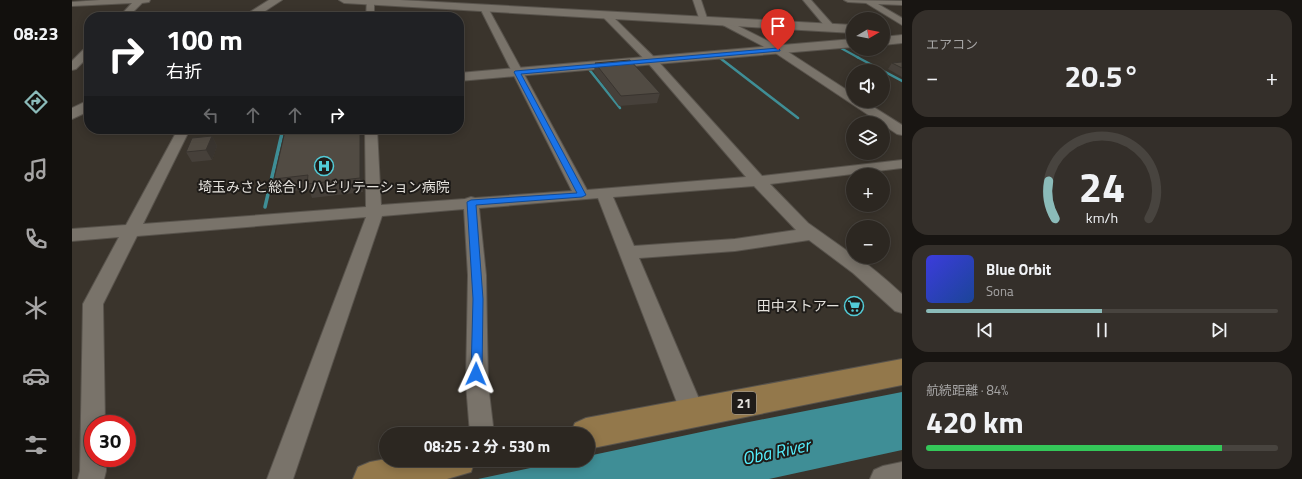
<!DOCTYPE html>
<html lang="ja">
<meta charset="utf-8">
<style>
:root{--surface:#2c2721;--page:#342f2a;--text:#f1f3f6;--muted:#a6a5a5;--line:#48443f;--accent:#8bbbb9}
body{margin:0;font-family:"Titillium Web","Noto Sans JP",sans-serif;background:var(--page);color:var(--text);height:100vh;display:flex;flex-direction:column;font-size:15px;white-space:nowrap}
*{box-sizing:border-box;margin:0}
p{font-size:13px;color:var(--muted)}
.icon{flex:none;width:22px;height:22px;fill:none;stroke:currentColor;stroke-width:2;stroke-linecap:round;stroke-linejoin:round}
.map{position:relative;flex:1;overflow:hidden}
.panel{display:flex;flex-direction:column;gap:10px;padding:10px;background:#181512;width:400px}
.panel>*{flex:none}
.hud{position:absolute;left:12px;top:12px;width:380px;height:122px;border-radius:16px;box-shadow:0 2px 10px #0003,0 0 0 1px var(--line);background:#202124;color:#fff;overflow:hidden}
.needle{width:26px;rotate:80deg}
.tools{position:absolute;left:774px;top:12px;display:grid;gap:8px}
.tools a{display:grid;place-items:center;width:44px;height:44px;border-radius:50%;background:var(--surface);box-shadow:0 2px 10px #0003,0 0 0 1px var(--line);font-size:20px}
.speed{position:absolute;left:12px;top:415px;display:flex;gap:8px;font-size:20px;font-weight:700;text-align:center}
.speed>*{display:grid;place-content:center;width:52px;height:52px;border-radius:50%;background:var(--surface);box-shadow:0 2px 10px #0003,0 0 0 1px var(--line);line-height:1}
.speed .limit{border:6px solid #d22;background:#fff;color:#111}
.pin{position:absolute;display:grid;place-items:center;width:34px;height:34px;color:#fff;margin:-41px -17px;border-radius:50% 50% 50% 0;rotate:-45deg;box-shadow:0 0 4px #0007}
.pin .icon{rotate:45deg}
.me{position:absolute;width:44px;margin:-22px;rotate:1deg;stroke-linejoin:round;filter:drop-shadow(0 0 3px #0008)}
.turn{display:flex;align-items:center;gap:14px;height:84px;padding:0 16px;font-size:18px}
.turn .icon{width:52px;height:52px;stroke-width:2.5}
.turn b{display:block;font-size:28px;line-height:34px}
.lanes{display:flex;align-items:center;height:38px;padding:0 16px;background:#0003;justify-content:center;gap:20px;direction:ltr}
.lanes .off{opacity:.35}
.big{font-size:30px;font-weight:700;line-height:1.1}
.panel .card{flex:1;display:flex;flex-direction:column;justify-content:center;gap:6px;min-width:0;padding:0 14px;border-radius:16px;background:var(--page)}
.panel .dial{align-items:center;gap:0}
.dial svg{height:104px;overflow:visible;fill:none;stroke:var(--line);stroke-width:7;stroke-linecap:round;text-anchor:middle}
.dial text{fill:var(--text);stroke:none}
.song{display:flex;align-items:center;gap:12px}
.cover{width:48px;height:48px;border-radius:6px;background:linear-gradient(135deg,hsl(240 70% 55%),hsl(220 70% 35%))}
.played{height:4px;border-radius:2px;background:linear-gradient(90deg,var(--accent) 50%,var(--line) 50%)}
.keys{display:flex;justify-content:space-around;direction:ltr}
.heat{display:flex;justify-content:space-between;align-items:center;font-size:22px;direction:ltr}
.charge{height:6px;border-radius:3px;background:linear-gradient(90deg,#34c759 84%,var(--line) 0)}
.trip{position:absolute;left:307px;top:427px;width:216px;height:40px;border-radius:20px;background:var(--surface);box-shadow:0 2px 10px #0003,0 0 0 1px var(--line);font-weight:700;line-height:40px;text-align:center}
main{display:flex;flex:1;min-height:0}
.tab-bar{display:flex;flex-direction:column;width:72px;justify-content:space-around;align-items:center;background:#12100d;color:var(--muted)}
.tab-bar .icon{width:28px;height:28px}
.tab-bar .current{color:var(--accent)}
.tab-bar b{font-size:18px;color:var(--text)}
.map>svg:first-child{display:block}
.water{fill:#3f8e96}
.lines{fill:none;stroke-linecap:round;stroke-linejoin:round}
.stream-far2{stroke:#3f8e96;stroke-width:2}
.stream-far1{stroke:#3f8e96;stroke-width:2.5}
.stream{stroke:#3f8e96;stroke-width:3.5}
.canal{fill:#3f8e96;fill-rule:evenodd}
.street-casing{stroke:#58534c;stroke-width:2}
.secondary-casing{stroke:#58534c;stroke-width:2}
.primary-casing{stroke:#58534c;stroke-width:2}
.street{fill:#79736a;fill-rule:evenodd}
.secondary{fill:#79736a;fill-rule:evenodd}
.primary{fill:#93784b;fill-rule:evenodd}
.wall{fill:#46403a}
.shaded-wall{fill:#39342f}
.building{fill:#514b43;stroke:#39342f}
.route{fill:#1a73e8;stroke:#114b97}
.labels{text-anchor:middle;stroke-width:4;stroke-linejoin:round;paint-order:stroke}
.shield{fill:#1f1c19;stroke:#a9a6a2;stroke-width:1}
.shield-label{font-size:13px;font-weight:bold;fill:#e4e1dc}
.poi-label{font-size:14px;fill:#e4e1dc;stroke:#1f1c19}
.near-water-label{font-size:18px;font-style:italic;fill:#54edfc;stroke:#1f1c19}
</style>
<main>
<nav class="tab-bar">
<b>08:23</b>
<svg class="icon current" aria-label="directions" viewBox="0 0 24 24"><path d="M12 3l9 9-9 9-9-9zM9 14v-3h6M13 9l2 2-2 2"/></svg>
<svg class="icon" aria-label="music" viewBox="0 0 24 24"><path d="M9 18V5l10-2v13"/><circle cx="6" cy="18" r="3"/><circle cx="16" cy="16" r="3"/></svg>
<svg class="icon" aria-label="phone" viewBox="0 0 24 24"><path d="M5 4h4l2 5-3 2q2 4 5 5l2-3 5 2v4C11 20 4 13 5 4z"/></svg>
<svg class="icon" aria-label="climate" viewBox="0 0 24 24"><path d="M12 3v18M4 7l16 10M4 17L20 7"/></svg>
<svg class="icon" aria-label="car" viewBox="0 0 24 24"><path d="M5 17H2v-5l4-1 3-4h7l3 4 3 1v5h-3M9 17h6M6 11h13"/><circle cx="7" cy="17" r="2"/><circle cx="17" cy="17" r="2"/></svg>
<svg class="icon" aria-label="filters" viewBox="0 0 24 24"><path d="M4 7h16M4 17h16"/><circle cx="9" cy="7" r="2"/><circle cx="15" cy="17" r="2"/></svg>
</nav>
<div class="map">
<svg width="830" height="479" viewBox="0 0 830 479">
<rect width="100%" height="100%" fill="#3a342c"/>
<path class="water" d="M830,392V450L697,479H406L496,460H516V456L662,425Z"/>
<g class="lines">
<path class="stream-far2" d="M767,47L787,58"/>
<g class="stream-far1">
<path d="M785,57L830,81"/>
<path d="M648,58L726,118"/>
<path d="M516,68L548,108"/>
</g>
<path class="stream" d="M193,207L211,129"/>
<path class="canal" d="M802,0H830V3L805,2Z"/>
<g class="street-casing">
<g id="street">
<path d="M28,0H78L77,2L70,3L56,17H47L60,3L0,6V2Z"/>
<path d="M295,0L302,1V17H294Z"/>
<path d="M621,0H629L636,21L635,23H629L628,21Z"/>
<path d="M731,0H739L762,26L764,28L762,30H756Z"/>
<path d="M772,0L830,1V5L806,4L830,18V25L794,3L776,2Z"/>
<path d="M412,5L416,8L515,190L674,177L576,63L531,17L530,15L534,12L537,13L584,59L690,176L830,160V168L698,184L736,223L781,255V257C790,257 821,286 830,294V313L823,311L781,273L737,240L663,251L567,258L633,413L629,421L621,424L613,421L609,413L526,198L407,208L414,275L416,384L422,434H398L394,384L396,275L392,209L310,216L221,479H195L294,217L65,236L31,304L33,424H21V458H34V471L32,479H6L8,471L11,304L47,237L0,241V229L54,225L106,129H118L71,224L294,207L293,129H305L309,205L393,199L399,197L403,198L500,191L408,8ZM682,186L724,230L663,239L562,246L541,197Z"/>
<path d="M652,19L710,48L781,94V101H792L830,125V135L825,134L702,52L649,24L648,22Z"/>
<path d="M17,47V56L4,69L0,70V61L13,48Z"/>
<path d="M830,462V479H798L802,470L811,466Z"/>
</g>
</g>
<g class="secondary-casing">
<g id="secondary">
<path d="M197,0H210L184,17H170Z"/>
<path d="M267,0H328L781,25V33L272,3Z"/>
<path d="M830,35V43L811,45V37Z"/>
<path d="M781,39V47L387,81V73Z"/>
<path d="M17,100V111L0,119V108Z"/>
</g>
</g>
<g class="primary-casing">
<g id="primary">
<path d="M830,359V385L516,449V434H498L503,423L514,418Z"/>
<path d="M314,459V460H403L399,472L375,479H281L286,467L298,462Z"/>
</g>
</g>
<use href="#street" class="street"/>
<use href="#secondary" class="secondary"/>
<use href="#primary" class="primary"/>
</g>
<g class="wall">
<path d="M830,62V77L816,69L820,63Z"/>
<path d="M523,63L588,93L585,103L547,106L522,72Z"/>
<path d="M26,129H53L52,131L29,133Z"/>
<path d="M140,136L145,146L140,160L120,162L114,152Z"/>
<path d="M291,137V192L240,198L237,189L208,193L202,179Z"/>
</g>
<g class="shaded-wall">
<path d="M288,129H289L291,137V192L288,178Z"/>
<path d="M140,136L145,146L140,160L134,150Z"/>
</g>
<g class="building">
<path d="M558,60L588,93L549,96L523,63Z"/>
<path d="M830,62V68L820,63Z"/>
<path d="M232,129H288V178L235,184L236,175L202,179L213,131Z"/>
<path d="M140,136L134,150L114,152L120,138Z"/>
</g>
<path class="route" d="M706,48L708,50V51L449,74L514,195L510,197L404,205L411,299L410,374L409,378L404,379L400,378L399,374L401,299L395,202L399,200L505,193L442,72L443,71Z"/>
<defs>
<g id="hospital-ring" transform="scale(1)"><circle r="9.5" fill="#1f1c19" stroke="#52cbd7" stroke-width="1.5"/><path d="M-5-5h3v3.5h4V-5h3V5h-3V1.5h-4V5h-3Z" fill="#52cbd7"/></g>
<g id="supermarket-ring" transform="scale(1)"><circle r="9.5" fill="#1f1c19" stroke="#52cbd7" stroke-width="1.5"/><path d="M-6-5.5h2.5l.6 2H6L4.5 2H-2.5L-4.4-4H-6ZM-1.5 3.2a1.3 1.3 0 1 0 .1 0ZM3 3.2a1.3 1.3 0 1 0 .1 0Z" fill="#52cbd7"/></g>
</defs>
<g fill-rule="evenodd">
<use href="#hospital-ring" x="252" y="166"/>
<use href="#supermarket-ring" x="782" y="306"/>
</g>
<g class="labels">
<rect class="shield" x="660" y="392" width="24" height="22" rx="3"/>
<g class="shield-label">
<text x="672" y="408">21</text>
</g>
<g class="poi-label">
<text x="252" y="192">埼玉みさと総合リハビリテーション病院</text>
<text x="768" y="311" text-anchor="end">田中ストアー</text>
</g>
<g class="near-water-label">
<text transform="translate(704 452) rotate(-12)" y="6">Oba River</text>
</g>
</g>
</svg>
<div class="tools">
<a><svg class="needle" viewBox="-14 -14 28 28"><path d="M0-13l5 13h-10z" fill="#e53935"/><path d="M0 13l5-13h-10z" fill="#a6a5a5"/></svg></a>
<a><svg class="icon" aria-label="sound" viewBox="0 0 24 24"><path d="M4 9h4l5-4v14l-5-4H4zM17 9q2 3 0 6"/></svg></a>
<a><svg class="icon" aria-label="layers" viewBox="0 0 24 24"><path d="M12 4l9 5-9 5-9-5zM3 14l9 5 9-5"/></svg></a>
<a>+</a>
<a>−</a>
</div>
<div class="speed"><div class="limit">30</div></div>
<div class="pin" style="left:706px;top:50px;background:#d93025"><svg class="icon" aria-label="arrive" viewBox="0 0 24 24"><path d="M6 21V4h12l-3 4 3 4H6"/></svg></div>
<svg class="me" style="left:404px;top:374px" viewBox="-20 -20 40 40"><path d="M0-17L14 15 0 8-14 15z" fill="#1a73e8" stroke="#fff" stroke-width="4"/></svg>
<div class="trip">08:25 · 2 分 · 530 m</div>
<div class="hud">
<div class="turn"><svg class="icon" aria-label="right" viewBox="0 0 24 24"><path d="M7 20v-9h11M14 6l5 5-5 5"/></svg><div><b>100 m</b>右折</div></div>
<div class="lanes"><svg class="icon off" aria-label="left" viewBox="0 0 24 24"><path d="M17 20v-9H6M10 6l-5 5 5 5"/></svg><svg class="icon off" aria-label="ahead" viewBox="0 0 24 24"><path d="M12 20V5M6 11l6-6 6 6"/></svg><svg class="icon off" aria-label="ahead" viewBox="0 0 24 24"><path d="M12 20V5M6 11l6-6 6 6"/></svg><svg class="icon" aria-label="right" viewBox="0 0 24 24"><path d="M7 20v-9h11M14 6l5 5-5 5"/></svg></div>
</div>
</div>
<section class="panel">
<div class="card"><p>エアコン</p>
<div class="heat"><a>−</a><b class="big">20.5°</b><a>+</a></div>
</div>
<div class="card dial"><svg viewBox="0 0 100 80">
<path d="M14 69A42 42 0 1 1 86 69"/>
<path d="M14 69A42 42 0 0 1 9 40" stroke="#8bbbb9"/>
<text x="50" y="56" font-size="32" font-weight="700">24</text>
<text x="50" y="72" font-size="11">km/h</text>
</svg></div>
<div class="card">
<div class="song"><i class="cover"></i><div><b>Blue Orbit</b><p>Sona</p></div></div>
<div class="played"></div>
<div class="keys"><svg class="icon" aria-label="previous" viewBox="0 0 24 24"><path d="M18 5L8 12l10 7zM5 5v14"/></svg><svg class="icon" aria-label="pause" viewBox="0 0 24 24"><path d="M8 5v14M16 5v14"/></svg><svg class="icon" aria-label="next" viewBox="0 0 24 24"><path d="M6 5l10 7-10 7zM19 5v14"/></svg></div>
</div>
<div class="card"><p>航続距離 · 84%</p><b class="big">420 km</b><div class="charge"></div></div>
</section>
</main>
